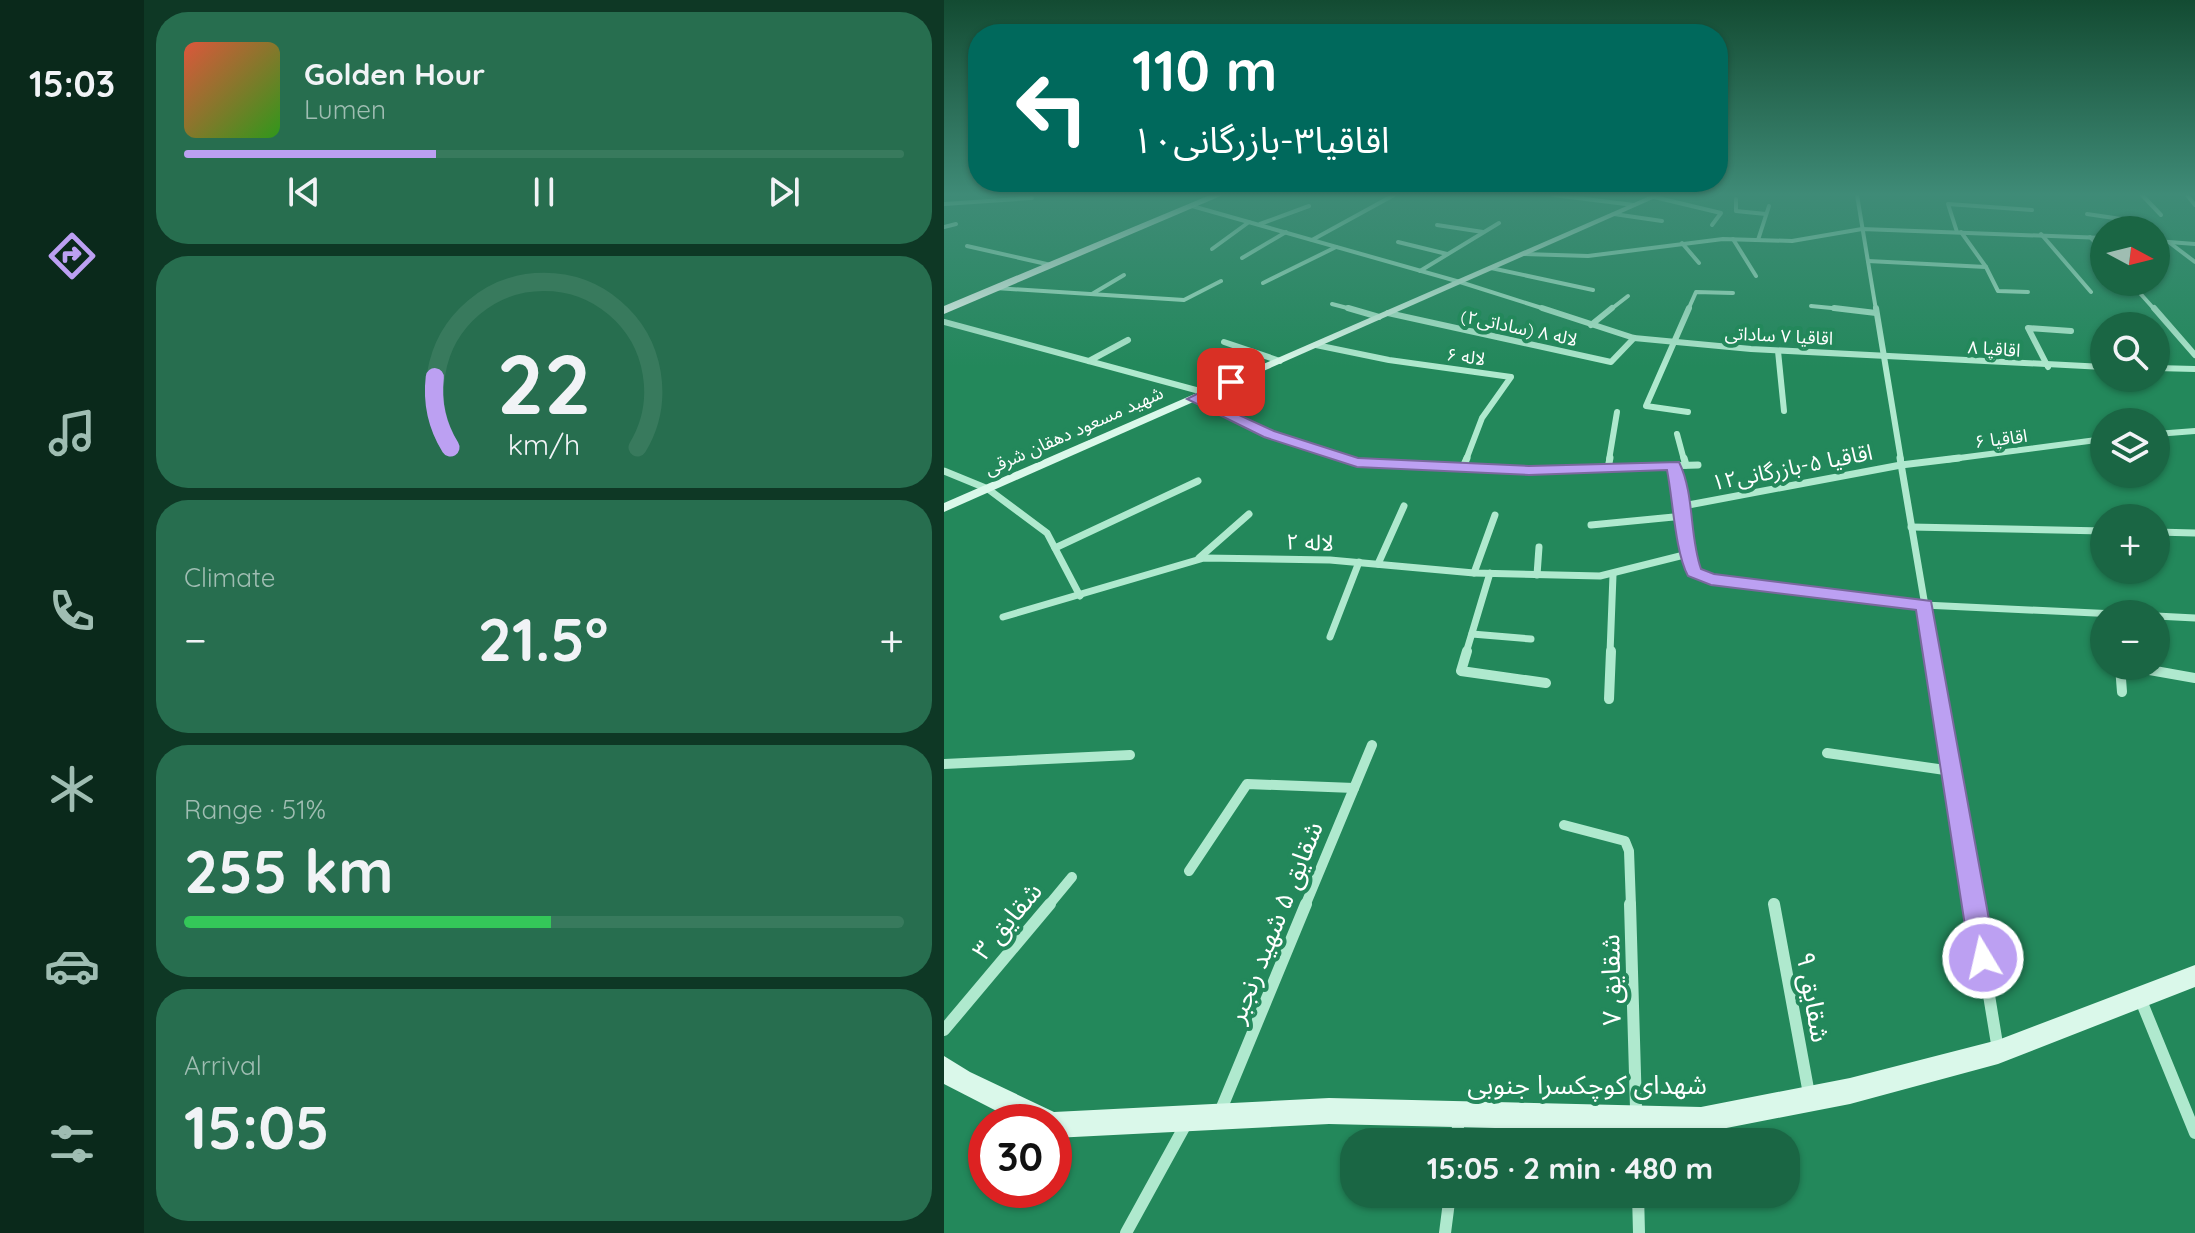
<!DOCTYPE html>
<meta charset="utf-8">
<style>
:root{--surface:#1a6644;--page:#276e4f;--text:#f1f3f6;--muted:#9fbdb2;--line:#387a5d;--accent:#bca0f2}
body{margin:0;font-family:Quicksand,"Noto Sans Arabic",sans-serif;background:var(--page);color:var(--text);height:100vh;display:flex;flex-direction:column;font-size:30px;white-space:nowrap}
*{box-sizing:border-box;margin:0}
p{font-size:26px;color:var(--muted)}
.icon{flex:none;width:44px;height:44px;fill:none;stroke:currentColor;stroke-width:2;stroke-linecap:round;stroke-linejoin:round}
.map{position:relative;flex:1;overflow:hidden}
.side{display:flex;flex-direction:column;gap:12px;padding:12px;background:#0e3825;width:800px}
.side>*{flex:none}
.top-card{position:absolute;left:24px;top:24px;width:760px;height:168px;border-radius:32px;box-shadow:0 2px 6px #0004;background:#00695c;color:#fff;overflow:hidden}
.needle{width:52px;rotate:97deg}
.buttons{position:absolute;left:1146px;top:216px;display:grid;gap:16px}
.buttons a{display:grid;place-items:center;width:80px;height:80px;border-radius:50%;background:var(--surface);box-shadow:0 2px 6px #0004;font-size:40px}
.speed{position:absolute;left:24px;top:1104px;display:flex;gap:16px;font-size:40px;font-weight:700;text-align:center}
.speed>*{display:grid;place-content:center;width:104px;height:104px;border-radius:50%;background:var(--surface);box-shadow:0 2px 6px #0004;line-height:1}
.speed .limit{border:12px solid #d22;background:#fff;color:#111}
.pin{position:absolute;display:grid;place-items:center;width:68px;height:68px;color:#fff;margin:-34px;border-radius:16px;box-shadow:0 4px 12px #0006}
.me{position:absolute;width:88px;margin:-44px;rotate:351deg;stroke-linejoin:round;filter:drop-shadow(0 0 6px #0008)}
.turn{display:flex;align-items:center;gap:28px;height:168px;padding:0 32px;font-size:36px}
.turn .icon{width:104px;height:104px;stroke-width:2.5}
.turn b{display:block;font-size:56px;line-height:68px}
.big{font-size:60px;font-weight:700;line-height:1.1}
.side .widget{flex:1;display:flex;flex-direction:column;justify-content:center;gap:12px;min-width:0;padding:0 28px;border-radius:32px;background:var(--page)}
.side .dial{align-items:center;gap:0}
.dial svg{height:208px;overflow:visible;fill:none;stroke:var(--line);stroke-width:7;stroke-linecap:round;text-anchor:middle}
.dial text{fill:var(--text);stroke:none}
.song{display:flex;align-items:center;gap:24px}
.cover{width:96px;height:96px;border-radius:12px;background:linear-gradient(135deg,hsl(10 70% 55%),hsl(110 70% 35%))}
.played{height:8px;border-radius:4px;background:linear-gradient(90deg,var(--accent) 35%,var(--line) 35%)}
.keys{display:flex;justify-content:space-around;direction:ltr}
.heat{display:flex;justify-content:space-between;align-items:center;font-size:44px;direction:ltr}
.charge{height:12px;border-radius:6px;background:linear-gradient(90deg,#34c759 51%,var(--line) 0)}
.trip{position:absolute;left:396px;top:1128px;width:460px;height:80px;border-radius:32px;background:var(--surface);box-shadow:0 2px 6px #0004;font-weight:700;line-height:80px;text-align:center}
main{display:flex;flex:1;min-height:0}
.tab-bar{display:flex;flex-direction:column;width:144px;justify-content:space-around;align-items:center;background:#0a291b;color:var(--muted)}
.tab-bar .icon{width:56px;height:56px}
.tab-bar .on{color:var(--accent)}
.tab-bar b{font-size:36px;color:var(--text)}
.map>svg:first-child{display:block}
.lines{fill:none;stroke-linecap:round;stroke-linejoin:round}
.street-far4{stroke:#afe9ce;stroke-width:4}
.street-far3{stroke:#afe9ce;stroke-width:6}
.street-far2{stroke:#afe9ce;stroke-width:7}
.street-far1{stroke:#afe9ce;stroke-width:10}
.street{stroke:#afe9ce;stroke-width:12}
.secondary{fill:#daf8ea;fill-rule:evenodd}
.primary{fill:#f2fef9;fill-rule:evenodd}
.route{fill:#bca0f2;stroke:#7a689d;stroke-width:2}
.labels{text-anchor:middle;stroke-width:8;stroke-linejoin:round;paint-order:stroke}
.far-street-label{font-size:18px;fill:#fff;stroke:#23885b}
.street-label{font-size:22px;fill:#fff;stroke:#23885b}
.near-street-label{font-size:26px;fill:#fff;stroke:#23885b}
</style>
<main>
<nav class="tab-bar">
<b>15:03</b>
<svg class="icon on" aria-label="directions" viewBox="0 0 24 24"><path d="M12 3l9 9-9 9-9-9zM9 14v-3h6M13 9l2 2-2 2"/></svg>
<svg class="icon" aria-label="music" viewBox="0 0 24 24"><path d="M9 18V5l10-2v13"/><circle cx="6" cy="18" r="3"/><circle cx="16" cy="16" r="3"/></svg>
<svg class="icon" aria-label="phone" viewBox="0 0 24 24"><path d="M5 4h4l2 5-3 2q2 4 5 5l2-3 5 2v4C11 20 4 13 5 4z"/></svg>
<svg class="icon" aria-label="climate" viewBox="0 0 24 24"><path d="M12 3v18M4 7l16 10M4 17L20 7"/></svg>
<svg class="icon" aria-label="car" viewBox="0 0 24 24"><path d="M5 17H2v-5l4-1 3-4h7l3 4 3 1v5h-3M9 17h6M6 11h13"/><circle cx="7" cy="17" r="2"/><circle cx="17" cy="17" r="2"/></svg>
<svg class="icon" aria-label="filters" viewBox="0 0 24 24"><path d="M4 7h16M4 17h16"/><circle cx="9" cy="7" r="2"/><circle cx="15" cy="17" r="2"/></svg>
</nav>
<section class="side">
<div class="widget">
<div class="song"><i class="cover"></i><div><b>Golden Hour</b><p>Lumen</p></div></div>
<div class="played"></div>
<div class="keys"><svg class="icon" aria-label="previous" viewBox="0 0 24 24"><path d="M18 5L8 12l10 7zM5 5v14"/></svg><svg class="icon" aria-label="pause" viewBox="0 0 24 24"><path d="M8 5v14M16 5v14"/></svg><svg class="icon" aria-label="next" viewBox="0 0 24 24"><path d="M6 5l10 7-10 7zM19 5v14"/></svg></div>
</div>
<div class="widget dial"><svg viewBox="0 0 100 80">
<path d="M14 69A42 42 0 1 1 86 69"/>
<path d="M14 69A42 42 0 0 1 8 42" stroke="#bca0f2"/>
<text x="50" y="56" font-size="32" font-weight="700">22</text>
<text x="50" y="72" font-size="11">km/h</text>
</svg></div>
<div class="widget"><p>Climate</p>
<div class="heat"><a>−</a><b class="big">21.5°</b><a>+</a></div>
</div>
<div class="widget"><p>Range · 51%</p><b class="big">255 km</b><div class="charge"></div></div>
<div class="widget"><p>Arrival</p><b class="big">15:05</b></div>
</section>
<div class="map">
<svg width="1251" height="1233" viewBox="0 0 1251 1233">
<rect width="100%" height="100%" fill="#23885b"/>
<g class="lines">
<g class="street-far4">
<path d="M609,195L690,205"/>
<path d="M913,195L932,310"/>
<path d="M1198,195L1217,215"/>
<path d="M1243,195L1251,205"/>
<path d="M710,197L777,213L768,225"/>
<path d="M792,199V211L822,214"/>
<path d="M0,204L88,198"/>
<path d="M248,206L516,282L604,310"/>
<path d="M670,214L718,221"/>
<path d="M1143,214L1177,219L1183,230"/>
<path d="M316,224L365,206"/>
<path d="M493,225L539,232"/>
<path d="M0,227L12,224"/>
<path d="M1013,232L1004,204L1088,210"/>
<path d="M1017,232L1042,267L1054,291L1084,292"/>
<path d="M1097,234L1147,292"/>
<path d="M1146,237L1160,252"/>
<path d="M789,239L812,276"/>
<path d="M368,240L450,195"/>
<path d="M814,240L825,206"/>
<path d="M1212,241L1251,244"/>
<path d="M454,242L503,254"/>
<path d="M738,243L755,263"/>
<path d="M1226,243L1251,262"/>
<path d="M23,246L107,265"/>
<path d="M268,249L305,222"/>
<path d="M580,254L644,256L779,239L848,241L918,229L1160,238"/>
<path d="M298,258L342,232"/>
<path d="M924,261L1042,267"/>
<path d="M547,268L649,290"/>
<path d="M476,271L555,223"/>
<path d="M1186,282L1211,310"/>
<path d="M319,283L392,247"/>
<path d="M51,288L240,300L277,281"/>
<path d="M148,294L180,275"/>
<path d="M388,304L411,310"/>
<path d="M867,306L908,310"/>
<path d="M666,310L684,296"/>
<path d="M744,310L752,292L789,293"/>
</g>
<g class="street-far3">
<path d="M404,308L435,317"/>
<path d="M598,308L690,338L807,349L1160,367"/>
<path d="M890,308L932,313"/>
<path d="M932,308L957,460"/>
<path d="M1210,308L1251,355"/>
<path d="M444,313L667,362L690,338"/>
<path d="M0,322L263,393"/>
<path d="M647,325L668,308"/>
<path d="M280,342L336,361"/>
<path d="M372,345L445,360L567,377L538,418L522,460"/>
<path d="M834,351L840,411"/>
<path d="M145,361L184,340"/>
<path d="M1104,367L1084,328L1127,331"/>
<path d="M1212,368L1251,369"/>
<path d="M250,399L325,434L402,460"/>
<path d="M744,412L702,406L745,308"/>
<path d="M733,434L740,460"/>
<path d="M1212,434L1251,431"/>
<path d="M665,460L673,412"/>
<path d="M1000,460L1160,439"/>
</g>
<g class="street-far2">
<path d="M396,458L413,463L585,470L754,465"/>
<path d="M740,458L742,465"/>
<path d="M956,458L989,653"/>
<path d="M729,466L739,506L957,465L1015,458"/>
<path d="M519,467L523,458"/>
<path d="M664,468L666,458"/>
<path d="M0,471L44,489L103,533L136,596"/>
<path d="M739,506L744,554L750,572L767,579L980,605L1172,614"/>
<path d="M647,525L740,516"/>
<path d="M967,527L1160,531"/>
<path d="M1212,532L1251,533"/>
<path d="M111,548L254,481"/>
<path d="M255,558L305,514"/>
<path d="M434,564L460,506"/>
<path d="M530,573L551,515"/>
<path d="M593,575L595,547"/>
<path d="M1212,616L1251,618"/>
<path d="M59,617L260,558L386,560L530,573L656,576L744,554"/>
<path d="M528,634L587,639"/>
<path d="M386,637L415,562"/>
<path d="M522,653L546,573"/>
<path d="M666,653L669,575"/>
</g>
<g class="street-far1">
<path d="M523,651L517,671L602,683"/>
<path d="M988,651L1030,906"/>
<path d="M1176,666L1178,692"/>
<path d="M1183,666L1251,678"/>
<path d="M665,699L667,651"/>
<path d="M883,753L1008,771"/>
<path d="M0,764L186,755"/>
<path d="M620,825L681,841L685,851L687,906"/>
<path d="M245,871L303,784L410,788"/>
<path d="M104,906L128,877"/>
<path d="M361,906L428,745"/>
</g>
<g class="street">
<path d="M686,904L693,1142"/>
<path d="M830,904L865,1094"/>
<path d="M1030,904L1054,1050"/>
<path d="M1196,998L1251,1133"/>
<path d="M0,1030L106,904"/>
<path d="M276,1112L362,904"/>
<path d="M512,1142L515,1119"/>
<path d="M694,1194L695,1233"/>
<path d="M182,1233L243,1122"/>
<path d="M501,1233L506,1194"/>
</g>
<g class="secondary">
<path d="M708,195H718L0,512V503Z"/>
<path d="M1251,965V987L1054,1064L906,1104L757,1133L385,1124L110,1138V1122H74L0,1084V1056L26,1072L110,1112L385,1098L757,1107L906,1078L1054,1040Z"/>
</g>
<path class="primary" d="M266,195H279L0,314V306Z"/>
</g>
<linearGradient id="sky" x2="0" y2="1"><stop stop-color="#134b32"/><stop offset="0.53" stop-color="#3f8b77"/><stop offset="1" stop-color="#3f8b77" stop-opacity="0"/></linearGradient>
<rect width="1251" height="367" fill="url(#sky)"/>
<path class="route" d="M282,379L293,382L260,399L330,431L414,458L585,466L735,462C751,495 745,535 757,569L770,574L987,601L1052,958L1048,967L1039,971L1029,967L1026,958L972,610L767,585L744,576C731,552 729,500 723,470L585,475L413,467L320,437L243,399Z"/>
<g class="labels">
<g class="far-street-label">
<text transform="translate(575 328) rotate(12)" y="6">لاله ۸ (ساداتی۲)</text>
<text transform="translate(835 336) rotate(3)" y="6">اقاقیا ۷ ساداتی</text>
<text transform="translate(1050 349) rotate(4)" y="6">اقاقیا ۸</text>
<text transform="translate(522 357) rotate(8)" y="6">لاله ۶</text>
<text transform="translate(130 431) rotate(-24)" y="6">شهید مسعود دهقان شرقی</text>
<text transform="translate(1057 439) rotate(-7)" y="6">اقاقیا ۶</text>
</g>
<g class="street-label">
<text transform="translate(848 467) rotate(-11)" y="8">اقاقیا ۵-بازرگانی۱۲</text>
<text transform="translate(366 542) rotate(2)" y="8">لاله ۲</text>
</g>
<g class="near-street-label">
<text transform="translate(63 921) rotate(-50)" y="9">شقایق ۳</text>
<text transform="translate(331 922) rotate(-68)" y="9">شقایق ۵ شهید رنجبر</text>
<text transform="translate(667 980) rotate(-91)" y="9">شقایق ۷</text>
<text transform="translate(869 997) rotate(80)" y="9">شقایق ۹</text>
<text x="643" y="1094">شهدای کوچکسرا جنوبی</text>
</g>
</g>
</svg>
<div class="buttons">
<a><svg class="needle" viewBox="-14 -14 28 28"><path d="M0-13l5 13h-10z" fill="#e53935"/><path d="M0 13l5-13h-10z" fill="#9fbdb2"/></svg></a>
<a><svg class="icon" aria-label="search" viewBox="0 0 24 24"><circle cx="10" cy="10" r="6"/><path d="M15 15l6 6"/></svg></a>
<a><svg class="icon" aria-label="layers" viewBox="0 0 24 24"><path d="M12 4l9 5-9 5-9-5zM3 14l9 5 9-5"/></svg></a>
<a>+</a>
<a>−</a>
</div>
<div class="speed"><div class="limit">30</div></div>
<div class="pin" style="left:287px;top:382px;background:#d93025"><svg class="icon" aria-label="arrive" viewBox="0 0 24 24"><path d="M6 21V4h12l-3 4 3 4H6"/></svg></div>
<svg class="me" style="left:1039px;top:958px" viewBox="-20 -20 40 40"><circle r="17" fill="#bca0f2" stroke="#fff" stroke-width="3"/><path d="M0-11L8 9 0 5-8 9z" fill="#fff"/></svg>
<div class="trip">15:05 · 2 min · 480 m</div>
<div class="top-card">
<div class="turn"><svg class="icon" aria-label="left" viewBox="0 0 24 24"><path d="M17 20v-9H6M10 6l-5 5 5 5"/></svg><div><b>110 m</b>اقاقیا۳-بازرگانی۱۰</div></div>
</div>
</div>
</main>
